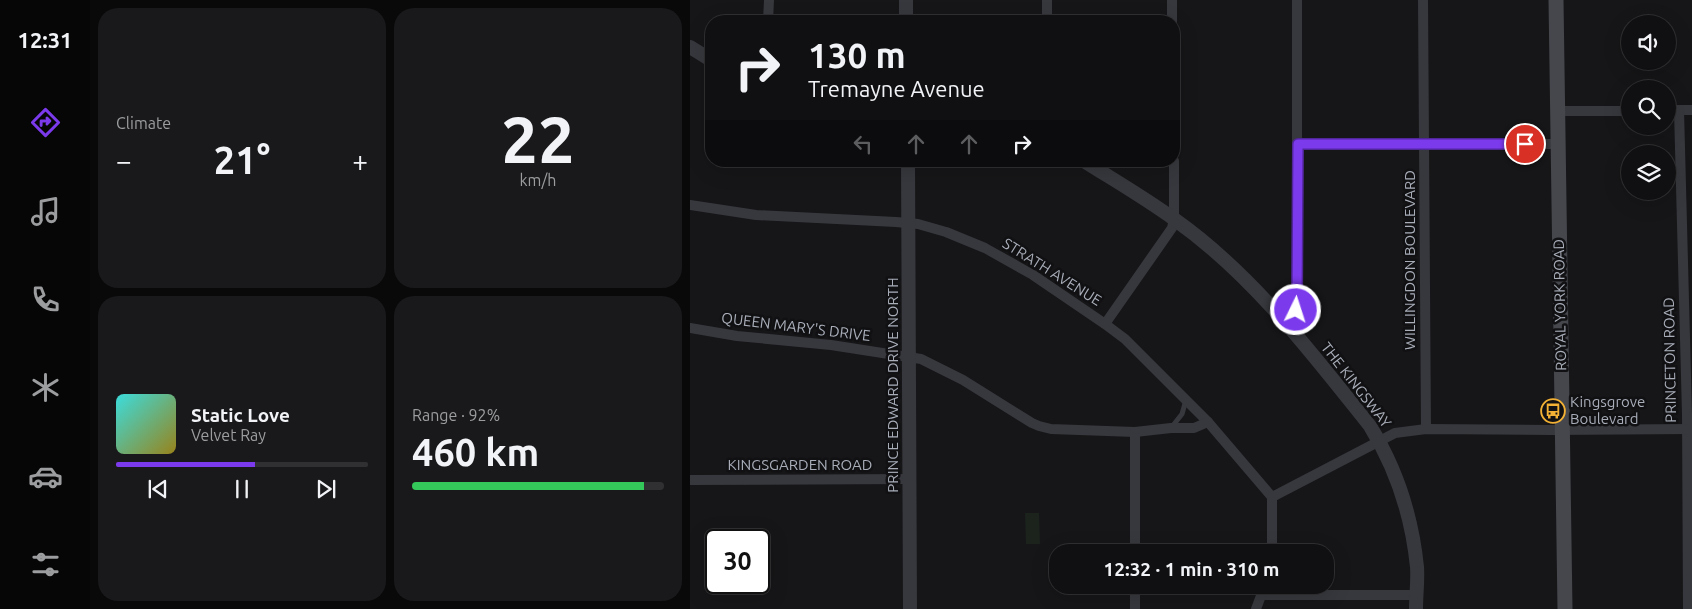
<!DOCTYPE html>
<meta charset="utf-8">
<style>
:root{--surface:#101012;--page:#19191b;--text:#f1f3f6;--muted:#9c9d9f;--line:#303032;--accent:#7c3aed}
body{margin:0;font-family:Ubuntu,sans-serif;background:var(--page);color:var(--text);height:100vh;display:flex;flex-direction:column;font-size:19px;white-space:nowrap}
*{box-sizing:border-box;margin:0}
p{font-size:16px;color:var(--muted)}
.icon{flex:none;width:28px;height:28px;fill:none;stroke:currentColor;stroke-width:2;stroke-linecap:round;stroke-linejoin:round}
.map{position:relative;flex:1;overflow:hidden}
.drawer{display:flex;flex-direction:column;gap:8px;padding:8px;background:#09090a;width:600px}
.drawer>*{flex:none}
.banner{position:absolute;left:15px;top:15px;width:475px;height:152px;border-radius:20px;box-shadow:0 5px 20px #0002,0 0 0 1px var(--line);background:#101012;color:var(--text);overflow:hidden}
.tools{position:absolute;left:931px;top:15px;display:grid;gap:10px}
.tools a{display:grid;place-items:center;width:55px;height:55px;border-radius:50%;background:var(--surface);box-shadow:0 5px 20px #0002,0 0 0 1px var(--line);font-size:25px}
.speed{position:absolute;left:15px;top:529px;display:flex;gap:10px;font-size:25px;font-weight:700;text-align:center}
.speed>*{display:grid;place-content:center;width:65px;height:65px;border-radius:50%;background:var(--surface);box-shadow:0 5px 20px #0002,0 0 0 1px var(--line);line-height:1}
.speed .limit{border:2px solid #111;border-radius:8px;background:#fff;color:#111}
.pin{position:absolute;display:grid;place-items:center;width:42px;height:42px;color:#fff;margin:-21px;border:2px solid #fff;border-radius:50%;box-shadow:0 1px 5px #0007}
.me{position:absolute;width:55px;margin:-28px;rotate:4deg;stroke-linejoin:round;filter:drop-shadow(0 0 4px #0008)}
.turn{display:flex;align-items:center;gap:18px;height:105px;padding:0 20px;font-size:22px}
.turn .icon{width:65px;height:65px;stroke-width:2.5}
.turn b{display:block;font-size:35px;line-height:42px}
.lanes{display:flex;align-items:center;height:48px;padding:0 20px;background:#0003;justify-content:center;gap:25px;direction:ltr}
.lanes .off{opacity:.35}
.big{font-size:38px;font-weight:600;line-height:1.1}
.drawer .widget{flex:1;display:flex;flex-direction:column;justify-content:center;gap:8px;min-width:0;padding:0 18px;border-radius:20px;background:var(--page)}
.drawer .dial{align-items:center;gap:0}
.dial b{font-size:65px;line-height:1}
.song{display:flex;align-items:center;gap:15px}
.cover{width:60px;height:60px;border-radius:8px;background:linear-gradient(135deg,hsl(180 70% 55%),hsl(50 70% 35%))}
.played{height:5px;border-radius:2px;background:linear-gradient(90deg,var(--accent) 55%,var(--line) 55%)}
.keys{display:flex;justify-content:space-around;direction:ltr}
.heat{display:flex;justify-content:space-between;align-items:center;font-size:28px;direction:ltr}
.charge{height:8px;border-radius:4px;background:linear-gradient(90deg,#34c759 92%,var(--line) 0)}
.drawer .tiles{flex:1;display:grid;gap:8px;grid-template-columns:repeat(2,1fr)}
.trip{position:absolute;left:359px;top:544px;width:285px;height:50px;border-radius:20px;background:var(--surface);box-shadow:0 5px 20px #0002,0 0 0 1px var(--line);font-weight:600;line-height:50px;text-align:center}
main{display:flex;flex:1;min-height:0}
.tab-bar{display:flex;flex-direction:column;width:90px;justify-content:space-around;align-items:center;background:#060607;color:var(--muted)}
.tab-bar .icon{width:35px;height:35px}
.tab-bar .current{color:var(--accent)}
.tab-bar b{font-size:22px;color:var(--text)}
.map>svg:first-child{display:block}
.garden{fill:#1c231d}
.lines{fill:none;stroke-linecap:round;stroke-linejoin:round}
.service{stroke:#37383d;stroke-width:5}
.minor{stroke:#37383d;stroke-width:10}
.tertiary{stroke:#37383d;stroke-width:14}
.secondary{stroke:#45474d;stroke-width:15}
.route-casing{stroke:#51269a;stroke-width:12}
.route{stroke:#7c3aed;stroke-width:9}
.labels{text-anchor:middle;stroke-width:5;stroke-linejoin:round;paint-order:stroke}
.street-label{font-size:15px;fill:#a8adb8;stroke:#111113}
.poi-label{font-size:15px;fill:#a8adb8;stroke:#111113;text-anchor:start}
</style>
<main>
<nav class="tab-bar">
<b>12:31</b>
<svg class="icon current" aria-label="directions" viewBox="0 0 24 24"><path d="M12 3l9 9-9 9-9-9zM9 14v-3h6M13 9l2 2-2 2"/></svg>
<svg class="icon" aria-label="music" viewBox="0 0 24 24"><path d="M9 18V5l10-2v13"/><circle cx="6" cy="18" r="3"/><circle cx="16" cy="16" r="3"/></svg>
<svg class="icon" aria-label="phone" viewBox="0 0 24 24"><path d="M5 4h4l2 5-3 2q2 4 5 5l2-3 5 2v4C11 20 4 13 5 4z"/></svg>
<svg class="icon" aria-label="climate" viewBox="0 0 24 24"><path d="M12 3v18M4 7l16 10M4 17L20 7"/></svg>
<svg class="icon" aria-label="car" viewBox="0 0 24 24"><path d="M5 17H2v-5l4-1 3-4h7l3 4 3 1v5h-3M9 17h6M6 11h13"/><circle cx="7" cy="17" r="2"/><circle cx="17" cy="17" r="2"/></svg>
<svg class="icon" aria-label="filters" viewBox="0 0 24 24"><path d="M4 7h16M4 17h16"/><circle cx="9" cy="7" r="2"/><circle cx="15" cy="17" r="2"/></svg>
</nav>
<section class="drawer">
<div class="tiles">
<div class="widget"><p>Climate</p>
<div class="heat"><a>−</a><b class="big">21°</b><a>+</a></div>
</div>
<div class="widget dial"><b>22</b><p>km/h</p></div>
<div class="widget">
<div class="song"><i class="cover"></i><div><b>Static Love</b><p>Velvet Ray</p></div></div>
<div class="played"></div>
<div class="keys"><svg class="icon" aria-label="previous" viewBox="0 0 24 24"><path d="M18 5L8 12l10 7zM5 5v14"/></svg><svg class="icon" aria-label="pause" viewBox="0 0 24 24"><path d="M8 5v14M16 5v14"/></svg><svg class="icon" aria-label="next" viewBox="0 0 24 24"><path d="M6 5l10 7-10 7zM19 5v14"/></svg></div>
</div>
<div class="widget"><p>Range · 92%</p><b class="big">460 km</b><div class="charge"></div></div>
</div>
</section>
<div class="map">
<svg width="1002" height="609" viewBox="0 0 1002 609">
<rect width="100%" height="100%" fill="#161618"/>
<path class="garden" d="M335,513H349L350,544H336Z"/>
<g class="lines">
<path class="service" d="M481,428L492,414L496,400"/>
<g class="minor">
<path d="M357,0V21"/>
<path d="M482,0V21"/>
<path d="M733,0L736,429"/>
<path d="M78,21L79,0"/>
<path d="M978,110H1002"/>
<path d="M989,110L997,414L998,609"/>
<path d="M868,111H940"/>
<path d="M608,144H868"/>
<path d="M0,205L66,215L206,222L228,224L256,232L295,248L343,275L415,324L435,339L518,422L582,497V552"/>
<path d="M596,323L604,315L607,301V0"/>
<path d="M415,324L482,228L484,219V161"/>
<path d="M0,328L47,336L141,345L231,359L273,380L342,423L349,426L361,429L445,432L481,428H504L518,422"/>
<path d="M0,480L220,479"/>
<path d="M582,497L705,433L736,429L861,430L1002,429"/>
<path d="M445,552V432"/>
<path d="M572,595H726"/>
<path d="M445,609V585"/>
<path d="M566,609L575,585"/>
</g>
<g class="tertiary">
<path d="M216,0V21"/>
<path d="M0,47L21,60"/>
<path d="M218,161L220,609"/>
<path d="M394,161C424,180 455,198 484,219C562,274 621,352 680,426C706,468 722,517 727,567C728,581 726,595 726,609"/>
</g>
<path class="secondary" d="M866,0L875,609"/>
</g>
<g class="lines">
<g class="route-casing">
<path id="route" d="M606,310L607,301L608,144H835"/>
</g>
<use href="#route" class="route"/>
</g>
<defs>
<g id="bus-ring" transform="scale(1.25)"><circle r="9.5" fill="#111113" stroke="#f2b134" stroke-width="1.5"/><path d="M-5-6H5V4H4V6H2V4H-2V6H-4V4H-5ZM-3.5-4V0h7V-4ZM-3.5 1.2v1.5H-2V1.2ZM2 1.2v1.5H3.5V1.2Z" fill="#f2b134"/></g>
</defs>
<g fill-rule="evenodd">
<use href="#bus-ring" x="863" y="411"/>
</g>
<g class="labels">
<g class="street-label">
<text transform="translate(720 260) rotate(-90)" y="5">WILLINGDON BOULEVARD</text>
<text transform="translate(362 272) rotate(32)" y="5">STRATH AVENUE</text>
<text transform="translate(870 305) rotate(-91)" y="5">ROYAL YORK ROAD</text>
<text transform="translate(106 327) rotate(7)" y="5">QUEEN MARY'S DRIVE</text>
<text transform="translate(980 360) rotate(-91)" y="5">PRINCETON ROAD</text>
<text transform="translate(203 385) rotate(-90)" y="5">PRINCE EDWARD DRIVE NORTH</text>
<text transform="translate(666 385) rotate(52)" y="5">THE KINGSWAY</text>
<text x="110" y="470">KINGSGARDEN ROAD</text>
</g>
<g class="poi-label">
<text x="880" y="407">Kingsgrove<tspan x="880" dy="17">Boulevard</tspan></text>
</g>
</g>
</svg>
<div class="tools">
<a><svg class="icon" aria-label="sound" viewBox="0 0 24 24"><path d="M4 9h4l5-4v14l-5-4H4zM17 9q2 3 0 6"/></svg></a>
<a><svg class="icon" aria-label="search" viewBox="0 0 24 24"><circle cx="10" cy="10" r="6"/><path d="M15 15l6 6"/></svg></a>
<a><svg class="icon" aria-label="layers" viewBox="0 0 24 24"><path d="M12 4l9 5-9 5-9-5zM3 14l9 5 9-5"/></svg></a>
</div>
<div class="speed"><div class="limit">30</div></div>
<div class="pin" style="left:835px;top:144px;background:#d93025"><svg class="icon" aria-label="arrive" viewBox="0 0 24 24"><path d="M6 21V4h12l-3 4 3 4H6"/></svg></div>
<svg class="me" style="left:606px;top:310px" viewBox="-20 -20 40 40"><circle r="17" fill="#7c3aed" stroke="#fff" stroke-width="3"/><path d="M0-11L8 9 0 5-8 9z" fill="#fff"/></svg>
<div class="trip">12:32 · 1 min · 310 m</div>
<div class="banner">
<div class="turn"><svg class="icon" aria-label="right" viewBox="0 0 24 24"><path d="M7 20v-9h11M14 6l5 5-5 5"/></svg><div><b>130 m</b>Tremayne Avenue</div></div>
<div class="lanes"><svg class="icon off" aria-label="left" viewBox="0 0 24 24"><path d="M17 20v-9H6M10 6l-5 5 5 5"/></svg><svg class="icon off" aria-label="ahead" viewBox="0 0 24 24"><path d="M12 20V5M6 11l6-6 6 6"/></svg><svg class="icon off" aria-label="ahead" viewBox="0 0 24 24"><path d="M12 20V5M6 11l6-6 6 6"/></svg><svg class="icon" aria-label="right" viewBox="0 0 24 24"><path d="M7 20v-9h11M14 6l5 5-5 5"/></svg></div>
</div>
</div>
</main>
